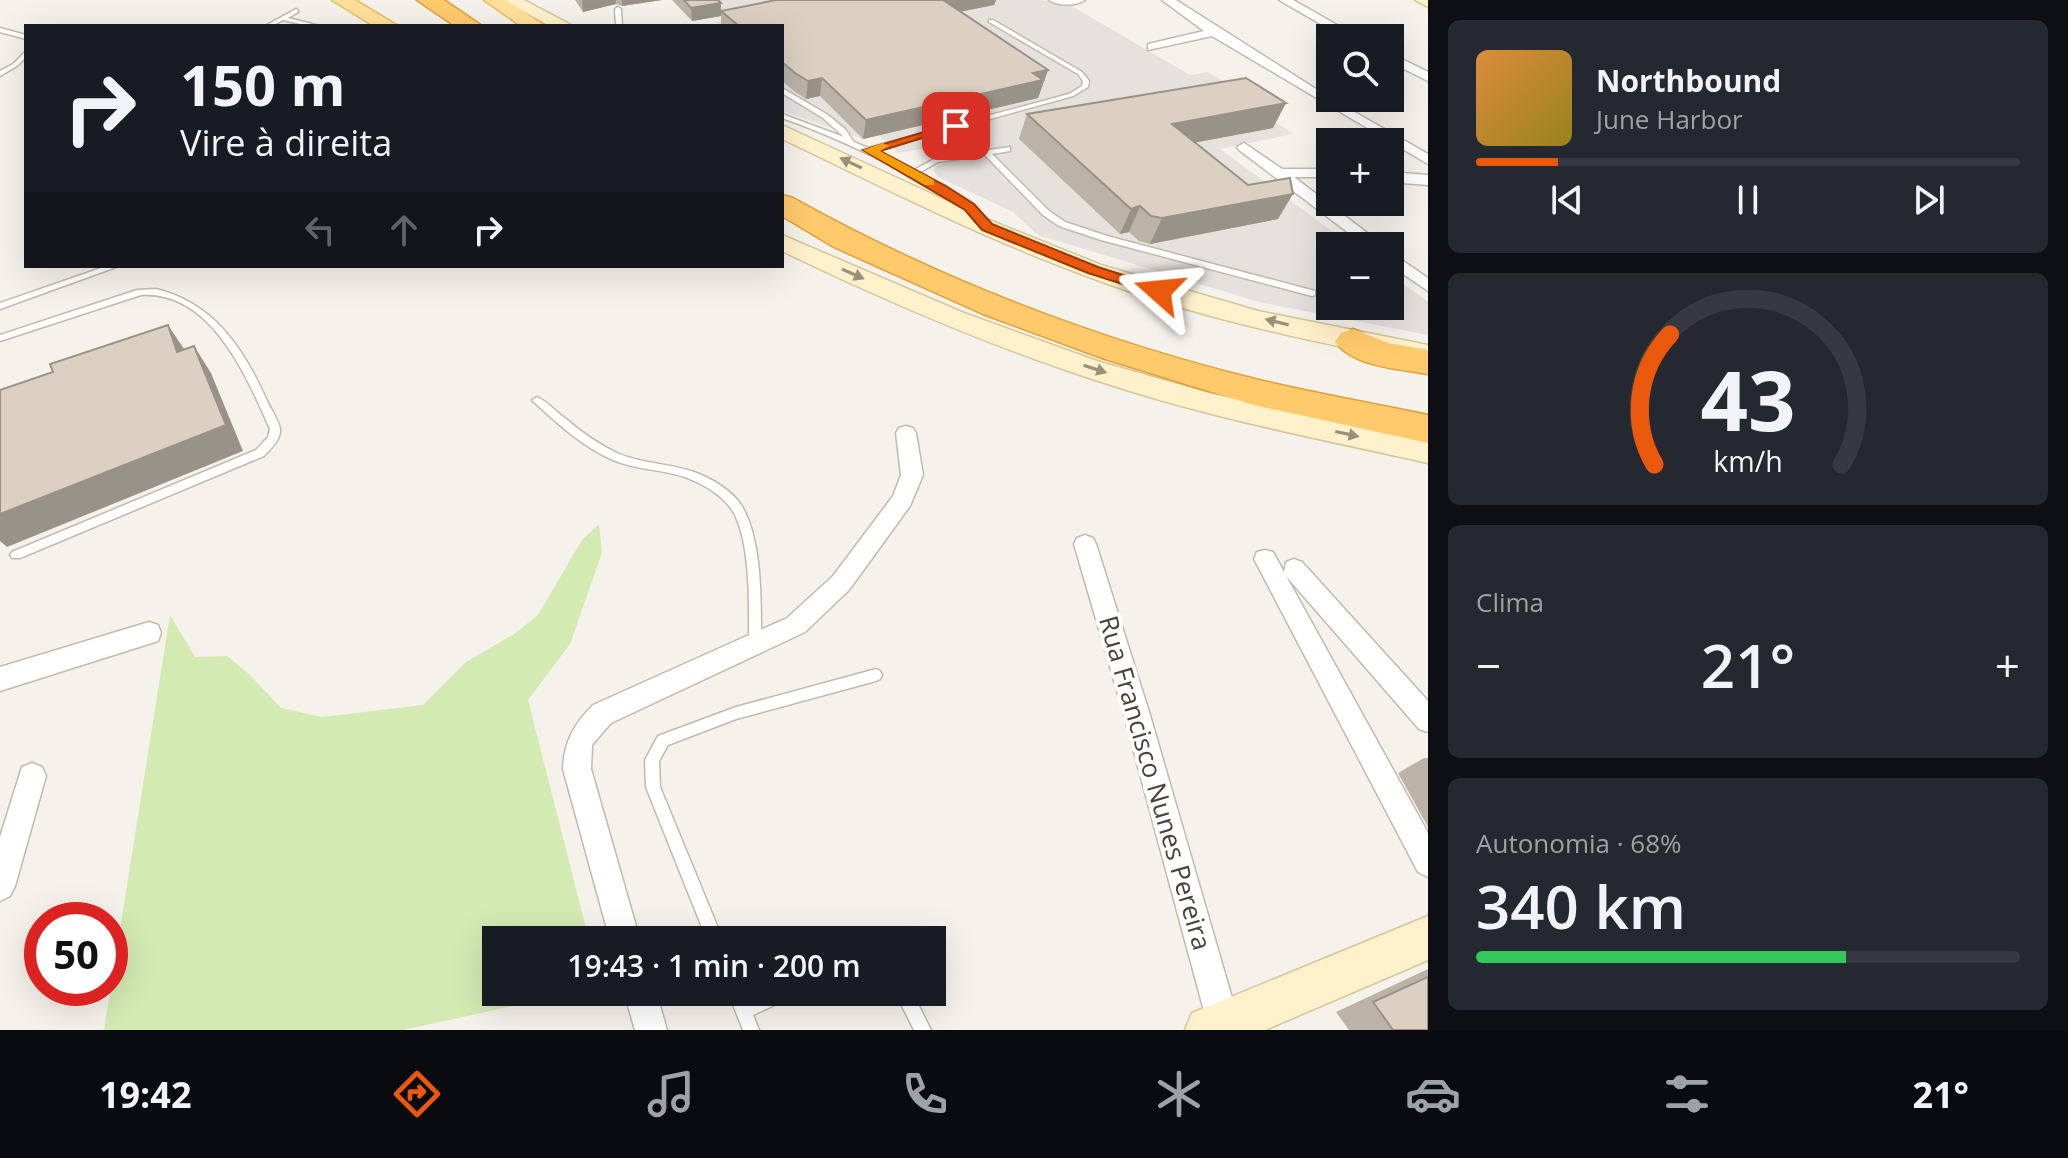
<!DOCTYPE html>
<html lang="pt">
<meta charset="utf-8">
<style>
:root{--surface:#171b24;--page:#242831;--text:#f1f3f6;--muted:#9ea1a6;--line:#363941;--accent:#ea580c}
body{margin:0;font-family:"Open Sans",sans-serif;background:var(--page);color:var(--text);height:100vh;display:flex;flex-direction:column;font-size:30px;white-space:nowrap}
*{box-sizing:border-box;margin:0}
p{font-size:26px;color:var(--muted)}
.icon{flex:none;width:44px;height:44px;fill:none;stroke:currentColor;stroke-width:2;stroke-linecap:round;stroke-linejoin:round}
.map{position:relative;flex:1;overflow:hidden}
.panel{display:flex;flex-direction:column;gap:20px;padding:20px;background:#0d0f14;width:640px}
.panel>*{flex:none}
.banner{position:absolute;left:24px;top:24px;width:760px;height:244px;border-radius:0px;box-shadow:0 8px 32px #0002;background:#171b24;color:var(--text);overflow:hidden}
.fabs{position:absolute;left:1316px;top:24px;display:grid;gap:16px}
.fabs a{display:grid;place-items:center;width:88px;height:88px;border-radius:0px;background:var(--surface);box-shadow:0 8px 32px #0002;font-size:40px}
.speed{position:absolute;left:24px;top:902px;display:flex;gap:16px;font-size:40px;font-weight:700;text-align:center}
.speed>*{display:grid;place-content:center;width:104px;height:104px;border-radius:50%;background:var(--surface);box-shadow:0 8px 32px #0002;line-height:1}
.speed .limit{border:12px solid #d22;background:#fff;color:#111}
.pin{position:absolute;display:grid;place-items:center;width:68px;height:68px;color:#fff;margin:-34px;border-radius:16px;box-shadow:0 4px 12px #0006}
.me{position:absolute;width:88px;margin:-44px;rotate:288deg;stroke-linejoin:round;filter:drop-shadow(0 0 6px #0008)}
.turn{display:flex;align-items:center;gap:28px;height:168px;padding:0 24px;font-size:36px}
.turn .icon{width:104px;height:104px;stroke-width:2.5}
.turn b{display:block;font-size:56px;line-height:68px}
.lanes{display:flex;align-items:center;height:76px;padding:0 24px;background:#0003;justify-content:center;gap:40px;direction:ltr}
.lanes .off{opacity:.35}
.big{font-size:60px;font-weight:600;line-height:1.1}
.panel .card{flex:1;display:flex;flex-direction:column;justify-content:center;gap:12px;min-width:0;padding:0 28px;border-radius:12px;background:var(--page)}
.panel .dial{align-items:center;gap:0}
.dial svg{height:208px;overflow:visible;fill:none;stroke:var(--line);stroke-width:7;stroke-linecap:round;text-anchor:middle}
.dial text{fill:var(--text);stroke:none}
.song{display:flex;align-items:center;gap:24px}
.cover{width:96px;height:96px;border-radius:12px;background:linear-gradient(135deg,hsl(30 70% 55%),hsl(50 70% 35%))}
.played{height:8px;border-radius:4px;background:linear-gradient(90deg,var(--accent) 15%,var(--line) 15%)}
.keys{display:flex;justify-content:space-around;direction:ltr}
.heat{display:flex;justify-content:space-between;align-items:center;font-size:44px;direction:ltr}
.charge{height:12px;border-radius:6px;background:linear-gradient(90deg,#34c759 68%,var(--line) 0)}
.trip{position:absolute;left:482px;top:926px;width:464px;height:80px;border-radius:0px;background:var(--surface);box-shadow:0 8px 32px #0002;font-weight:600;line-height:80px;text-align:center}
.dock{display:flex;height:128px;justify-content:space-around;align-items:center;background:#090b0e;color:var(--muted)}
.dock .icon{width:56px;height:56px}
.dock .on{color:var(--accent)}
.dock b{font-size:36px;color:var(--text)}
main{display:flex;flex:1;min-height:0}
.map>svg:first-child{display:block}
.industrial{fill:#e5e1dc}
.green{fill:#d3eab3}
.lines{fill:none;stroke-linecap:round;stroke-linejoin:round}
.lane-casing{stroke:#c1baad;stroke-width:3}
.street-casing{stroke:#c1baad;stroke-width:3}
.secondary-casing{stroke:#d6c59a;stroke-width:3}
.primary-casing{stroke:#e7bd67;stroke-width:3}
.highway-casing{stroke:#e19f39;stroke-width:3}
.lane{fill:#fff;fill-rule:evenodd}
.street{fill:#fff;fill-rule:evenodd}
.secondary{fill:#fff1cb;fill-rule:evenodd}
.primary{fill:#ffe09a;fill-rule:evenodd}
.highway{fill:#ffca6c;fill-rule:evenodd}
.wall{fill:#bcb3a7}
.shaded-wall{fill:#999288}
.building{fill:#dbd0c2;stroke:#999288;stroke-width:2}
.oneway{fill:#9b917a}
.route{fill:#ea580c;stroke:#983908;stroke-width:2}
.slow{fill:#f59e0b}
.labels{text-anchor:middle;stroke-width:8;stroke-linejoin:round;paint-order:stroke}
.near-street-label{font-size:26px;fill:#4a4238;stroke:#fff}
</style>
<main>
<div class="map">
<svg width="1428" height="1030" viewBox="0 0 1428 1030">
<rect width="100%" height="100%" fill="#f5f2eb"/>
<path class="industrial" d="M706,0H1039L1068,4L1190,75L1208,72L1246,95L1240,97L1293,134L1220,149L1352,246H1330V306H1390V274L1428,302V335L1259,302L1038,235L1013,212L938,177L933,170L938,165L954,161L940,146L898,153L879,135L863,139L782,111V26H709L725,20Z"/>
<path class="green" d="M599,524L602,553L570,644L528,700L589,940H496V992H578L403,1030H104L170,615L195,657L227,656L249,674L281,708L322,717L423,705L466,662L514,634L538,615L582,540Z"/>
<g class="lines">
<g class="lane-casing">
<g id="lane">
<path d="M618,7L621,9L622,26H616L615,9Z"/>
<path d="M296,9L298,10V12L288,18L320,26H309L283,20L272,26H265Z"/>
<path d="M989,20H993L1082,72L1089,81L1088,87L1073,96L874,151L912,171L936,158L1010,147V151L992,154L1049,211L1065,222L1107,236L1315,291V295L1312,296L1101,240L1059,226L1043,215L985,155L938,162L917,174C943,188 969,201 988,224L981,226C960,202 933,188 906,173C866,152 825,133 782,118V114L844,137L823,118L782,93V88L828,115L845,129L854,142L868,148L1069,94L1082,86L1083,81L1078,74L989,22Z"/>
<path d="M0,28L26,35V39L0,32Z"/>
<path d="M26,51V57L17,66L0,76V71L13,64Z"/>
<path d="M107,266H119L0,309V303Z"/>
<path d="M156,289C214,303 244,349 267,401C271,409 279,421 280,429C281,440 270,449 264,456L20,558H12L10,555L12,552L256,450L268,437L270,429C246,375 211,291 141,295L0,341V335L137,290Z"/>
<path d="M537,397C548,402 556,412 566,419C581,432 598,444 617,453C641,464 669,463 694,472C710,478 728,488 739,502C763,535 761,606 761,646L759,650L755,651L751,650L749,646C749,611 752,536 730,507C719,493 701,483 685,477C661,469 636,470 613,460C583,447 558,424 534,402L532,400Z"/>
<path d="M876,669L880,671L882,675L880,679L876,681L736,719L668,745L659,761L660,787L723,940H707L646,787L645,760L658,736L736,707Z"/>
<path d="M728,992H744L747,1001L766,992H792L790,998L753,1015L759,1030H743Z"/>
<path d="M895,992H912L931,1030H914Z"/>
</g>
</g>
<g class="street-casing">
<g id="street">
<path d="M1049,0H1085C1077,6 1057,6 1049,0Z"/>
<path d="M1162,0H1176L1330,98L1428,154V164L1212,36L1148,50V44L1204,31Z"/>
<path d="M1279,0H1293L1360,38H1345Z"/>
<path d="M1390,53L1428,72V81L1390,62Z"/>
<path d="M1244,143L1282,169H1330V177H1294L1384,246H1366L1239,150L1237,147Z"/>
<path d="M1390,172L1428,175V185L1390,182Z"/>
<path d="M1390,252L1428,278V291L1390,265Z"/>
<path d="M906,426L913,428L916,433L923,475L910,506L849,590L805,632L611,723L592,745L591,769L640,940H610L563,769C564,742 574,724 593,705L787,618L833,576L893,496L901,475L896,433L899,428Z"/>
<path d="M1085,535L1093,538L1096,544L1150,715L1239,1022L1236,1030H1210L1207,1022L1124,715L1074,544L1077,538Z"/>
<path d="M1265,550L1273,552L1284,572L1286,562L1294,559L1302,562L1428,701V732L1419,729L1286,576L1428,833V877L1418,872L1254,559L1257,552Z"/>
<path d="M149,622L158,625L161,633L158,641L0,691V667Z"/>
<path d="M32,763L42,767L46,776L15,886L10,896L0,901V837L22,767Z"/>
<path d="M624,992H656L667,1030H635Z"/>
</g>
</g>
<g class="secondary-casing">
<g id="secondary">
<path d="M503,0H524L573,26H550Z"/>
<path d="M1415,0H1428V7Z"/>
<path d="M782,125L982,217L1101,265L1258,311L1428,345V363C1311,342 1193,317 1081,274C978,236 881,186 782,139Z"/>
<path d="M782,235L964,313L1097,361L1205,392L1428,441V463C1325,440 1221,420 1120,388C1004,352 892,304 782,251Z"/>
<path d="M1428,916V960L1265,1030H1185L1192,1013Z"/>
</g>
</g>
<g class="primary-casing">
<g id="primary">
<path d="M332,0H355L398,26H374Z"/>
<path d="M484,0H506L545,26H521Z"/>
</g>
</g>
<g class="highway-casing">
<g id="highway">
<path d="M417,0H444L482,26H455Z"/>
<path d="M782,195L793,198C936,278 1096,340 1255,379C1312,393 1371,403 1428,415V443L1254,405L1102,358L983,314L834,247L782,216Z"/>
<path d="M1353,329L1388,343L1428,350V374C1400,369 1352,367 1335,341L1341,333Z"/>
</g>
</g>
<use href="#lane" class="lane"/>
<use href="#street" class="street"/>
<use href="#secondary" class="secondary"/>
<use href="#primary" class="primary"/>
<use href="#highway" class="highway"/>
</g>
<g class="wall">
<path d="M575,0H662L622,6L616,4L583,12Z"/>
<path d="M672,0H718L721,3V11L776,0H996L994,5L960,12L1048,70L1038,98L863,139L820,96L806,99L794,91L782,81V26H721V16L692,21Z"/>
<path d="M1027,114L1273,128L1195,142L1278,219L1150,244L1139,241L1129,232L1120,234L1019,139Z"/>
<path d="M1424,758H1428V827L1398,773Z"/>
<path d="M1428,969V1030H1349L1336,1012Z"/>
</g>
<g class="shaded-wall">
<path d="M582,0H616V4L583,12Z"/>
<path d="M622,0H662L622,6Z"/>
<path d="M941,0H996L994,5L938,16Z"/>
<path d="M721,3V16L692,21L691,8Z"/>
<path d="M1048,70L1038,98L863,139L866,120Z"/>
<path d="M822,78L820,96L806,99L808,81Z"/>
<path d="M1286,103L1273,128L1161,149L1172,124Z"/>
<path d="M1293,194L1278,219L1150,244L1162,218Z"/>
<path d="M1140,206L1129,232L1120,234L1131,209Z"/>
<path d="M168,325L186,352H177Z"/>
<path d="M194,346L211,373L243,451L7,547L0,541V514Z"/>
</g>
<g class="building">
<path d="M684,0H718L721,3L691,8Z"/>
<path d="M776,0H943L1048,70L1033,73L1043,80L866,120L822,78L808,81L795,73L782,62V26H739L721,11Z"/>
<path d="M1246,78L1286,103L1172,124L1248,185L1290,178L1293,194L1162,218L1151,216L1140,206L1131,209L1027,114Z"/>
<path d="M168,325L177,352L194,346L226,425L0,514V390L53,372L50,364Z"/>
<path d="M1428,977V1030H1393L1373,1002Z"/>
</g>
<defs><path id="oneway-solid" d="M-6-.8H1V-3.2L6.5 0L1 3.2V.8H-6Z" transform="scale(2)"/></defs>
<g class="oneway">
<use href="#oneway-solid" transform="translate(851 163) rotate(-155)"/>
<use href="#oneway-solid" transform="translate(853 274) rotate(24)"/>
<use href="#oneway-solid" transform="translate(1277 322) rotate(-166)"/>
<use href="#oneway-solid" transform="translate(1095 369) rotate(18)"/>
<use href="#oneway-solid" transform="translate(1347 434) rotate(12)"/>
</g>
<path class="route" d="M951,124L961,126L880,151L946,186L974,204L992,224L1098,267L1164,288V294H1154L1088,273L982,230L965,210L863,150Z"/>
<path class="slow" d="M883,143L889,146L880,151L934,180V185H925L863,150Z"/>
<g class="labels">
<g class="near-street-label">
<text transform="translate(1155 783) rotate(74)" y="9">Rua Francisco Nunes Pereira</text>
</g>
</g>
</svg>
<div class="fabs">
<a><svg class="icon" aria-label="search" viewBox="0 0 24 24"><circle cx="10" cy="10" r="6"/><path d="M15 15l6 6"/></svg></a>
<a>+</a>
<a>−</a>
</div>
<div class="speed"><div class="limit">50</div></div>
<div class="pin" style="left:956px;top:126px;background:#d93025"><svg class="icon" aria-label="arrive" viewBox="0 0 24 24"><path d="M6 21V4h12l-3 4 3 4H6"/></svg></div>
<svg class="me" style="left:1159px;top:291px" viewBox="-20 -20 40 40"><path d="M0-17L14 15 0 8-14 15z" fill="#ea580c" stroke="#fff" stroke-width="4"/></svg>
<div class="trip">19:43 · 1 min · 200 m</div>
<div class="banner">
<div class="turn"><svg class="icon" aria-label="right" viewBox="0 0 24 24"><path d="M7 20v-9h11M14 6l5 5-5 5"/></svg><div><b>150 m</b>Vire à direita</div></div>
<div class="lanes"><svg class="icon off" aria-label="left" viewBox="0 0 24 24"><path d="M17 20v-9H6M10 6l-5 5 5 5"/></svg><svg class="icon off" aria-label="ahead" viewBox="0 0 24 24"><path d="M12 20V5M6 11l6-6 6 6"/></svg><svg class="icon" aria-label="right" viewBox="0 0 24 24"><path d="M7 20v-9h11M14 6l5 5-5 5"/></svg></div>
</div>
</div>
<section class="panel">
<div class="card">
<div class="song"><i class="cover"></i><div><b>Northbound</b><p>June Harbor</p></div></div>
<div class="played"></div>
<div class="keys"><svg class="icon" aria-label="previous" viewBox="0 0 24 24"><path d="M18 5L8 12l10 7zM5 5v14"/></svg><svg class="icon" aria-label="pause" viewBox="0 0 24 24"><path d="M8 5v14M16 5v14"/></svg><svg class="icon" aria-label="next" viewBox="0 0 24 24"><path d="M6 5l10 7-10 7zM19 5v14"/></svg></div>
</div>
<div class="card dial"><svg viewBox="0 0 100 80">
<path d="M14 69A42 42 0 1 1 86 69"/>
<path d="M14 69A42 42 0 0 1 20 19" stroke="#ea580c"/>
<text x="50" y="56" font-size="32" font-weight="700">43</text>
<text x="50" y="72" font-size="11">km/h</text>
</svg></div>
<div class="card"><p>Clima</p>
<div class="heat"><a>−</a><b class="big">21°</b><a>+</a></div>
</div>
<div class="card"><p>Autonomia · 68%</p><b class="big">340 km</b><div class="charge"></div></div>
</section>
</main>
<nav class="dock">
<b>19:42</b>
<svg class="icon on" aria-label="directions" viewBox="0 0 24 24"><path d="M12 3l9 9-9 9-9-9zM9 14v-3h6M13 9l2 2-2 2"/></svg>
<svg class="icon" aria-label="music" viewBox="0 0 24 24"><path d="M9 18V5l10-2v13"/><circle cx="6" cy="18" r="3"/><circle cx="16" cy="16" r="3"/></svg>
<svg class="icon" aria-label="phone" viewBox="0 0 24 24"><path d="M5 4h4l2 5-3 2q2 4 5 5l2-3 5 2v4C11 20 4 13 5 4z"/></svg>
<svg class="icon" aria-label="climate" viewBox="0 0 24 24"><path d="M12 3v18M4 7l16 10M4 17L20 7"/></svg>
<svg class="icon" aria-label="car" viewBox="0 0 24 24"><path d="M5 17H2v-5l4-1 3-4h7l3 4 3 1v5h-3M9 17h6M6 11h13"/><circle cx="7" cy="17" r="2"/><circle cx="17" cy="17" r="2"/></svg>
<svg class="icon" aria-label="filters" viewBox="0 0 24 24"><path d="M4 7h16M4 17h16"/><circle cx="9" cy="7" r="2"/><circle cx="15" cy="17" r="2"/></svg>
<b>21°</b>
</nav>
